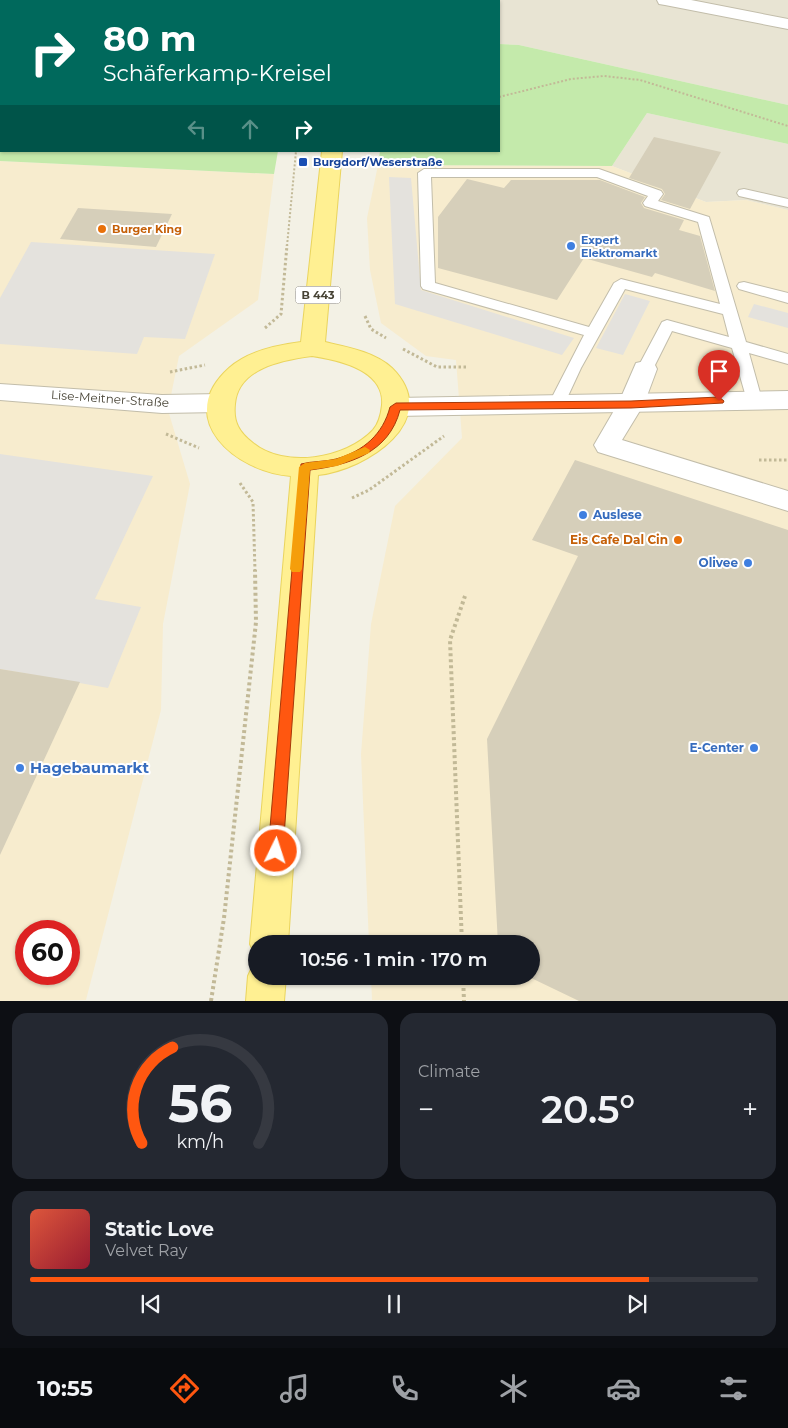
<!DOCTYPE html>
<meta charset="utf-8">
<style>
:root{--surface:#171b24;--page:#242831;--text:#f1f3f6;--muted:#9ea1a6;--line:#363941;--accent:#ff5710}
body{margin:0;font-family:Montserrat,sans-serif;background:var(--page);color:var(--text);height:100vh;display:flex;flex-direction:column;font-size:19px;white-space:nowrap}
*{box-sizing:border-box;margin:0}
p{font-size:16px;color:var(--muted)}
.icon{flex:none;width:28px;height:28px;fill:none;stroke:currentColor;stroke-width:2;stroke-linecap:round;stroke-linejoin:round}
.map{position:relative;height:1001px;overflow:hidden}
.sheet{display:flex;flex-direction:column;gap:12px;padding:12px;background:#0d0f14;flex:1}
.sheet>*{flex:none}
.guide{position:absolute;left:0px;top:0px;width:500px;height:152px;box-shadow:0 1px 4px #0004;background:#00695c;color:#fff;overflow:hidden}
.speed{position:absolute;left:15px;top:920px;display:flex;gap:10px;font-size:25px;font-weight:700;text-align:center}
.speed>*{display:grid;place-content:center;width:65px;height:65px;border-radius:50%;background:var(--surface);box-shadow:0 1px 4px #0004;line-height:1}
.speed .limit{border:8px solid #d22;background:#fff;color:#111}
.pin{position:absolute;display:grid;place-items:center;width:42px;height:42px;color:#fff;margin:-51px -21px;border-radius:50% 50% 50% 0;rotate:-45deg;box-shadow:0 0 5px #0007}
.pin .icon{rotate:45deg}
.me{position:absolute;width:55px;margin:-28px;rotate:4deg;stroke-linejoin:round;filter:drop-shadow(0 0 4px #0008)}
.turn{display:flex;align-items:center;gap:18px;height:105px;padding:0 20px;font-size:22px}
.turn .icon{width:65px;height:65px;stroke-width:2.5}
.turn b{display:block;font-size:35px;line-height:42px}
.lanes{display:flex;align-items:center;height:48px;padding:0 20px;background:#0003;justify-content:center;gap:25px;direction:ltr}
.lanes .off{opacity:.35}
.big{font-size:38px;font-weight:600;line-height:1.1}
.sheet .card{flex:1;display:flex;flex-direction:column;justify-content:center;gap:8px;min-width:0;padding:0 18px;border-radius:15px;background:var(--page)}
.sheet .dial{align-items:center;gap:0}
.dial svg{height:130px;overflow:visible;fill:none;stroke:var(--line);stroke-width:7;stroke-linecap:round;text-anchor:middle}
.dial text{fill:var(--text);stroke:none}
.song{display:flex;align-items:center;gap:15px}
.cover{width:60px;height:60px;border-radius:8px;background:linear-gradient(135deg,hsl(10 70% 55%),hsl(350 70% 35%))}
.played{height:5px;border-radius:2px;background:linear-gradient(90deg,var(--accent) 85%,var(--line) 85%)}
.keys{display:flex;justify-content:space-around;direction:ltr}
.heat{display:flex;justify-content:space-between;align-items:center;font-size:28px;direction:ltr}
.sheet .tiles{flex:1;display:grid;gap:12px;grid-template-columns:1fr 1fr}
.card:last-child{grid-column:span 2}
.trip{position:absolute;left:248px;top:935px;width:292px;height:50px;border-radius:25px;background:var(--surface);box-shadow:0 1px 4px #0004;font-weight:600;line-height:50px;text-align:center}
.menu{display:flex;height:80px;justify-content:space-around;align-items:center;background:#090b0e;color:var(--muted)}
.menu .icon{width:35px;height:35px}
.menu .active{color:var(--accent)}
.menu b{font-size:22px;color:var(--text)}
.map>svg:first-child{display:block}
.residential{fill:#e8e4d3}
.commercial{fill:#f7ecce;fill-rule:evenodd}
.green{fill:#c4eaab}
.parking{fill:#e4e2dd}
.building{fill:#d6cfba}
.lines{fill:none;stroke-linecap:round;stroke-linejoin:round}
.service-casing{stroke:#c2bdaa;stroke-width:2}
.pedestrian-casing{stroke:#c2bdaa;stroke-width:2}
.minor-casing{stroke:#c2bdaa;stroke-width:2}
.primary-casing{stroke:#ead45d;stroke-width:2}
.path-far2{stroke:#c2b997;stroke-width:2;stroke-dasharray:2 2;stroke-linecap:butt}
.path-far1{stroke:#c2b997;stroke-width:3;stroke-dasharray:2.5 2.5;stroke-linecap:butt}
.path{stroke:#c2b997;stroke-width:4;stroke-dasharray:3 3;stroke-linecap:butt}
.service{fill:#fff;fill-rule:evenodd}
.pedestrian{fill:#fff;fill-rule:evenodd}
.minor{fill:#fff;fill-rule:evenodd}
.primary{fill:#fff092;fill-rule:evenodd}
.route{fill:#ff5710;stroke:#a6390a}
.slow{fill:#f59e0b}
.transit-dot{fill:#1a4fb4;stroke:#fff;stroke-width:2}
.food-dot{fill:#e8710a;stroke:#fff;stroke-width:2}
.shop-dot{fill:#3f7fe0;stroke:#fff;stroke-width:2}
.labels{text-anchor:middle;stroke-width:4;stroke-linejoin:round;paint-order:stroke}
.far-transit-label{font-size:11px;font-weight:bold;fill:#164399;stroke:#fff;text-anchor:start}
.far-food-label{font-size:11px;font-weight:bold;fill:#c56008;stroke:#fff;text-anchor:start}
.far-shop-label{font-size:11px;font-weight:bold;fill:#366cbe;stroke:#fff;text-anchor:start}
.shield{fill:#fff;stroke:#7e7b71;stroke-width:1}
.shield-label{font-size:11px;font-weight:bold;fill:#464234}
.street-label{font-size:12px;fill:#464234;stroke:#fff}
.shop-label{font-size:12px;font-weight:bold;fill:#366cbe;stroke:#fff;text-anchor:end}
.food-label{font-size:12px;font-weight:bold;fill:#c56008;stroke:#fff;text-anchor:end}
.near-shop-label{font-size:15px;font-weight:bold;fill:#366cbe;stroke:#fff;text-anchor:start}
</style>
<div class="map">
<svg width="788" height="1001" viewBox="0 0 788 1001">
<rect width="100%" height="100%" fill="#f3f1e5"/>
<g class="residential">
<path d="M0,0H299L1,1V9Z"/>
<path d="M378,0H788V105L519,45L499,44V1Z"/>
<path d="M647,113L788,144V210L746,200L706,202L612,166Z"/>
</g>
<g class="commercial">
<path d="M0,161L274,174L258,300L179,356L168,410L190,484L163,624L161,710L86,1000L0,1001ZM26,931H69V974H26Z"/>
<path d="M378,165L612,166L706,202L746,200L788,210V1000H372L371,976H531V944H369L361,754L371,624L395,506L462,438L456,360L426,356L381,323L370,270L367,218Z"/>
</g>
<g class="green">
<path d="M0,9L1,151H278L274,174L0,161Z"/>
<path d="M499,44L519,45L788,105V144L647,113L612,166L378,165L380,151H499Z"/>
</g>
<g class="parking">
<path d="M389,177L411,178L421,290L574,338L562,355L395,304Z"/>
<path d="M31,242L215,254L185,339L144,337L137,354L0,344V298Z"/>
<path d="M625,294L650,301L623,355L596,348Z"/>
<path d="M754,304L788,313V328L748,317Z"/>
<path d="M0,454L153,476L95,599L141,607L108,688L0,669Z"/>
</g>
<g class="building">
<path d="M654,137L721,152L690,209L661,200L665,194L662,189L629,178Z"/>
<path d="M467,179L504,188L511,180H600L645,197L641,203L644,208L684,220L679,230L700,236L715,291L655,273L652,277L584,258L557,300L438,268V217Z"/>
<path d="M78,208L172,214L156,247L60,239Z"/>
<path d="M575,460L788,530V1001H579L527,976H531V944H498L487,739L578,556L532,540Z"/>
<path d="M0,669L80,682L0,855Z"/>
</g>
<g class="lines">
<g class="service-casing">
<g id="service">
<path d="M424,169H599L661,191L663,194L658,201L709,217L746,342L788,354V364L749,353L762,400L760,404H748L732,348L672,331L651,373H639L637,369L662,322L667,320L729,337L723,314L625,289L581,368L562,409H550L548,405L584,335L423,289L421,286L418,173ZM431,177H597L648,196L643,203L645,206L698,222L720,304L621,279L614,283L589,327L435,283Z"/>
<path d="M744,189L788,199V207L739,196L737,193L739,190Z"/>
<path d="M744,282L788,293V303L739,289L737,286L739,283Z"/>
</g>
</g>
<g class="pedestrian-casing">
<path id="pedestrian" d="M645,361L654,363L657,369L644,404L622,440L788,491V511L598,452L594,445L619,402L636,363Z"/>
</g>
<g class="minor-casing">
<g id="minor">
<rect x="125" y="0" width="16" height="1"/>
<path d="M657,0H691L788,19V29L665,5L659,4Z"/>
<path d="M0,384L162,395L221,394L230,397L234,403L230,409L221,412L162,413L0,400Z"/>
<path d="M788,391V409L396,416L387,413L383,407L387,401L396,398Z"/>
</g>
</g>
<g class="primary-casing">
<g id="primary">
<rect x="337" y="0" width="16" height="1"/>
<path d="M322,151H342L325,342C347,347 375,352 392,368C444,420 366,470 318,475L288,944H256V957L250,944L291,476C235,472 173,418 229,368C248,351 277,345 301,342ZM312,356C339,360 385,370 382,405C381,414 379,423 373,430C346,459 284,469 253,443C239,432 233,422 235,404C238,368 282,360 312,356Z"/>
<path d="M256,962V976H286L284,1001H246L248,976L254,963Z"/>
</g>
</g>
<g class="path-far2">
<path d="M499,97L571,79L604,76L640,80L788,126"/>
<path d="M287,246L296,151"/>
</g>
<g class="path-far1">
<path d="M365,316L371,329L386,338"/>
<path d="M265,328L281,314L287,245"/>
<path d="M403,349L437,367H466"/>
<path d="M170,372L205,365"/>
<path d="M166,434L199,448"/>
<path d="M759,460H788"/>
<path d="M240,483L253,502L255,571"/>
<path d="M352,498L369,490L444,436"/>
</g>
<g class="path">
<path d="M462,944L450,640L465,596"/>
<path d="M463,976L464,1001"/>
<path d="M211,1001L224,918L256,622L255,570"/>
</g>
<use href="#service" class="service"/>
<use href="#pedestrian" class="pedestrian"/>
<use href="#minor" class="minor"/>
<use href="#primary" class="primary"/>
</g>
<path class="route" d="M719,397L724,401L723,403L631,408L400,410C389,453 349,465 310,470L283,851L281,856L276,858L271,856L268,851L301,464C312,461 325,462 336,459C364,451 383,434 390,407L396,403L631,401Z"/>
<path class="slow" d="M365,447L370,450L369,453L337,466L310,470L302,569L300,572H292L290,569L299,467L305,463L336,459Z"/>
<rect class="transit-dot" x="298" y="157" width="10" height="10" rx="2.5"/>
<g class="food-dot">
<circle cx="102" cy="229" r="5"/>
<circle cx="678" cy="540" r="5"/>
</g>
<g class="shop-dot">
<circle cx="571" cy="246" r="5"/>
<circle cx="583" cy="515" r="5"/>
<circle cx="748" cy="563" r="5"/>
<circle cx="754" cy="748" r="5"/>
<circle cx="20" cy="768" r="5"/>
</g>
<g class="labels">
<g class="far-transit-label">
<text x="313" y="166">Burgdorf/Weserstraße</text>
</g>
<g class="far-food-label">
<text x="112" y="233">Burger King</text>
</g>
<g class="far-shop-label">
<text x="581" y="244">Expert<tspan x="581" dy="13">Elektromarkt</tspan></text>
</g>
<rect class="shield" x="295.5" y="286.5" width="45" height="17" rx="4"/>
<g class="shield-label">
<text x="318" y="299">B 443</text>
</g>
<g class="street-label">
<text transform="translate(110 399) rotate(4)" y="4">Lise-Meitner-Straße</text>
</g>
<g class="shop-label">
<text x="593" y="519" text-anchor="start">Auslese</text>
<text x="738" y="567">Olivee</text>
<text x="744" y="752">E-Center</text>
</g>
<g class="food-label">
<text x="668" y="544">Eis Cafe Dal Cin</text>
</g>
<g class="near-shop-label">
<text x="30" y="773">Hagebaumarkt</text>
</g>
</g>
</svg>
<div class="speed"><div class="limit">60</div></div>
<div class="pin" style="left:719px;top:401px;background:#d93025"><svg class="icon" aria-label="arrive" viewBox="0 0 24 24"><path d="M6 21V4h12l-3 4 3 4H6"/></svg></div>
<svg class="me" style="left:276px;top:851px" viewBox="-20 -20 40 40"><circle r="17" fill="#ff5710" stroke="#fff" stroke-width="3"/><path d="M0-11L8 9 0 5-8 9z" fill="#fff"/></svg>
<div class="trip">10:56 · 1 min · 170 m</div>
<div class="guide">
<div class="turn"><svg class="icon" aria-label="right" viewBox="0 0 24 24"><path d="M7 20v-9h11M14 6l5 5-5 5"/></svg><div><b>80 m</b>Schäferkamp-Kreisel</div></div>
<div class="lanes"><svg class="icon off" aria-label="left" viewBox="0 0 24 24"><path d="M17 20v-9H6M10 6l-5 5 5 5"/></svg><svg class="icon off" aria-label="ahead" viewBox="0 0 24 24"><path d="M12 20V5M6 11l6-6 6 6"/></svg><svg class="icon" aria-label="right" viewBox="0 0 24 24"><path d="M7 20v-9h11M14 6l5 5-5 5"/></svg></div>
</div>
</div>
<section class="sheet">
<div class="tiles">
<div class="card dial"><svg viewBox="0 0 100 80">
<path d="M14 69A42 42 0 1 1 86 69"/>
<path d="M14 69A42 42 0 0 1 33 10" stroke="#ff5710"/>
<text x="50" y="56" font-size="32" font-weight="700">56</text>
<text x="50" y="72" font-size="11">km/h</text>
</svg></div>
<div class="card"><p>Climate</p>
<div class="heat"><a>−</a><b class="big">20.5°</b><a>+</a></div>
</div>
<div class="card">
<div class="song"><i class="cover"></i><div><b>Static Love</b><p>Velvet Ray</p></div></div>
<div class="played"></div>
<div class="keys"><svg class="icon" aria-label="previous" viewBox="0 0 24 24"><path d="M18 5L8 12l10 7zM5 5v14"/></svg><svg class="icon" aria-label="pause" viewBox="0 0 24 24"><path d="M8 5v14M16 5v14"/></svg><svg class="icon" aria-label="next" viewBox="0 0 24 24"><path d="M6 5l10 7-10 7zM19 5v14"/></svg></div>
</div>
</div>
</section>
<nav class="menu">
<b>10:55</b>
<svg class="icon active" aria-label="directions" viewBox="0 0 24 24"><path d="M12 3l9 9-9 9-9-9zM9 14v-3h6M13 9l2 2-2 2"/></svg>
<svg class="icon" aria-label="music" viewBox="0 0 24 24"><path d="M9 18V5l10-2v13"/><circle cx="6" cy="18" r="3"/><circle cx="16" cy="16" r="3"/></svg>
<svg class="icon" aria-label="phone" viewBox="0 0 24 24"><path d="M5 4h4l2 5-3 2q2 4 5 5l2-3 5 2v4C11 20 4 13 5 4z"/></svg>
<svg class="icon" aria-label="climate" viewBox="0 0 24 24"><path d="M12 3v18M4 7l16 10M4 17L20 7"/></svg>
<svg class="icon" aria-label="car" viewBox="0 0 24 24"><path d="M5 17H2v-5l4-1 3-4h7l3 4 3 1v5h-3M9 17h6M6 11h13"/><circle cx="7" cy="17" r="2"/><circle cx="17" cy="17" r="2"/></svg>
<svg class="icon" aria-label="filters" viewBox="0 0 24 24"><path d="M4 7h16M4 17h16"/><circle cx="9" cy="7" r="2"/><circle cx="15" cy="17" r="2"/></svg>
</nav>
